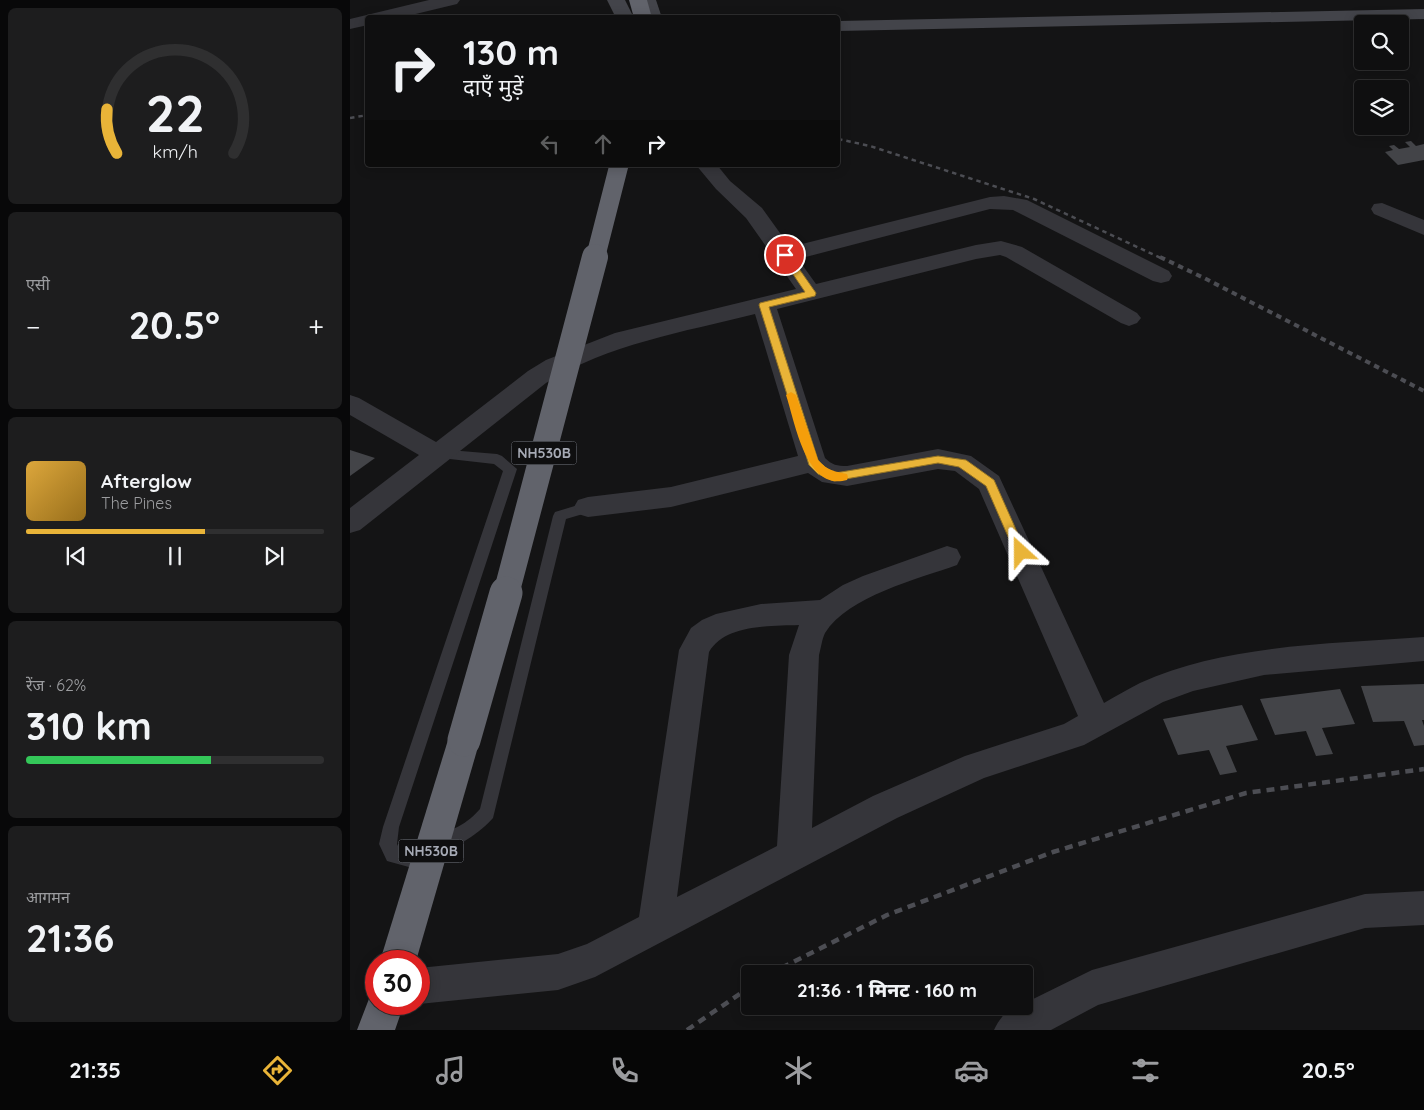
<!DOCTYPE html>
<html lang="hi">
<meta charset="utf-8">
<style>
:root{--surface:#0f0f10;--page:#1d1d1e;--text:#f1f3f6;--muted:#9b9c9f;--line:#2f2f30;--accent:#e9b438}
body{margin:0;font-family:Quicksand,"Noto Sans Devanagari",sans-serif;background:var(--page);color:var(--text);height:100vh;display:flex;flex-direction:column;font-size:19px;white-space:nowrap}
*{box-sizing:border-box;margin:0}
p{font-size:16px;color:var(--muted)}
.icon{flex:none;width:28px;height:28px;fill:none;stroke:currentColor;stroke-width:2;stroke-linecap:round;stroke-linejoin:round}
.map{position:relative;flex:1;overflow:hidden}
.drawer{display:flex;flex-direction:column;gap:8px;padding:8px;background:#080809;width:350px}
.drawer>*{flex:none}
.hud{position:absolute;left:15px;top:15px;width:475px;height:152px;border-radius:5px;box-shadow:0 2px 12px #0003,0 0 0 1px var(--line);background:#0f0f10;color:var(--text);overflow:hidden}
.tools{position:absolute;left:1004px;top:15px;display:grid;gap:10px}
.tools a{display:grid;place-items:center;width:55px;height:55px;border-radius:5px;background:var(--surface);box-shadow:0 2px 12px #0003,0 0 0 1px var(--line);font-size:25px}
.speed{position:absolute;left:15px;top:950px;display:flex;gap:10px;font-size:25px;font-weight:700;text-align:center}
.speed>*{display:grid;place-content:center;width:65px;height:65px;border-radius:50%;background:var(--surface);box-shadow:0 2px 12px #0003,0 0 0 1px var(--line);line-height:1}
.speed .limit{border:8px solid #d22;background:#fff;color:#111}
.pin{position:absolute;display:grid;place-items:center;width:42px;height:42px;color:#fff;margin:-21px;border:2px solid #fff;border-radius:50%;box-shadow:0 1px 5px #0007}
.me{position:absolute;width:55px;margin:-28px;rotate:336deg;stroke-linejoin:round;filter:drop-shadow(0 0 4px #0008)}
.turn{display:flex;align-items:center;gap:18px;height:105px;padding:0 15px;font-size:22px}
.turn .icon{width:65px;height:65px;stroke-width:2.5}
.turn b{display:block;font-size:35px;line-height:42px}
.lanes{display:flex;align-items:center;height:48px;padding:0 15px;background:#0003;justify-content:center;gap:25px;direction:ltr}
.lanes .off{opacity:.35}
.big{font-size:38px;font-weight:800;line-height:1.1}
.drawer .tile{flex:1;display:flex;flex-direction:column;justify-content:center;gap:8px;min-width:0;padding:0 18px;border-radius:8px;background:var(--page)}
.drawer .dial{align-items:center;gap:0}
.dial svg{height:130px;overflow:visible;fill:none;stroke:var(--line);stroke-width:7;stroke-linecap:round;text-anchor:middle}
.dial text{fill:var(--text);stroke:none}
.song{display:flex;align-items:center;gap:15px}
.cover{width:60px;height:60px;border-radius:8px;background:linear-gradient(135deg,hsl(40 70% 55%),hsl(40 70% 35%))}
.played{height:5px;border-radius:2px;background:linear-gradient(90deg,var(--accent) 60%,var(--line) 60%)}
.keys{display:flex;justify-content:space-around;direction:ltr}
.heat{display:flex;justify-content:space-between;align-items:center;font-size:28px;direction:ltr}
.charge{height:8px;border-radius:4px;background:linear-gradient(90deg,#34c759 62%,var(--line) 0)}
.trip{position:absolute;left:391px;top:965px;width:292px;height:50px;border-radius:5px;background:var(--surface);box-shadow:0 2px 12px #0003,0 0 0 1px var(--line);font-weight:800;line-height:50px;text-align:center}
.tab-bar{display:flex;height:80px;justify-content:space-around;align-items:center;background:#060606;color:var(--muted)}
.tab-bar .icon{width:35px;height:35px}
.tab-bar .on{color:var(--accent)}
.tab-bar b{font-size:22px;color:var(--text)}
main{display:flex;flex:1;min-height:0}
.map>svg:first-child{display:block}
.building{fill:#434448}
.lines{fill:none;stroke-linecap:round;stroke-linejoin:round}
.lane{fill:#35353a;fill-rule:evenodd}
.street{fill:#35353a;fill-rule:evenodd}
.secondary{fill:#43444a;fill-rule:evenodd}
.highway{fill:#61636b;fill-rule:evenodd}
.rail-far2{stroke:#4c4d53;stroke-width:2.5;stroke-dasharray:4.5 4;stroke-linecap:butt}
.rail-far1{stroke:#4c4d53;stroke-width:4;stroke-dasharray:5.5 4.5;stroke-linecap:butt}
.rail{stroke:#4c4d53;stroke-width:4.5;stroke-dasharray:8 6;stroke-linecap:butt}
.highway-bridge-far2{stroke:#61636b;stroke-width:19}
.highway-bridge-far1{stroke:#61636b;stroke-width:26}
.highway-bridge{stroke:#61636b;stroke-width:33}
.route{fill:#e9b438;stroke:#977524}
.slow{fill:#f59e0b}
.labels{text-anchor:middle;stroke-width:5;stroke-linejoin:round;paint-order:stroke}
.shield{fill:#0f0f10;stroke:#797c84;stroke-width:1}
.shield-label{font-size:14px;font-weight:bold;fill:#a6aab5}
</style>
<main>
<section class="drawer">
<div class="tile dial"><svg viewBox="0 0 100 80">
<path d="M14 69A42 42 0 1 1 86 69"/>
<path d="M14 69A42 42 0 0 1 8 42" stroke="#e9b438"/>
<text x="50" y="56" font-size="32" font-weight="700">22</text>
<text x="50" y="72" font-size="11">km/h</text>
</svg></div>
<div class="tile"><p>एसी</p>
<div class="heat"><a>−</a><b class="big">20.5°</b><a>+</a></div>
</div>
<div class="tile">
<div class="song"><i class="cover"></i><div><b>Afterglow</b><p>The Pines</p></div></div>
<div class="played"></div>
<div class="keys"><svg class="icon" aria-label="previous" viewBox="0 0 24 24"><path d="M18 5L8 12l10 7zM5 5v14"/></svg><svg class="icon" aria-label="pause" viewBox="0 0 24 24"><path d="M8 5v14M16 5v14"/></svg><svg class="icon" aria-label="next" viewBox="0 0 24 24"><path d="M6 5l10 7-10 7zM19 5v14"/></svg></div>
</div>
<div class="tile"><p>रेंज · 62%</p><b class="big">310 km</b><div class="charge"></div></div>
<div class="tile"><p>आगमन</p><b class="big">21:36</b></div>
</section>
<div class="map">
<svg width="1074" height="1030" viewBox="0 0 1074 1030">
<rect width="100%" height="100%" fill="#141415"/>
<g class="building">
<path d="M1061,141L1066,146L1074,144V160L1048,165L1035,152L1043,150L1039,146L1044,145L1049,149L1060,147L1055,142Z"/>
<path d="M0,450L25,458L0,476Z"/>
<path d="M1074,684V720H1072L1074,726V745L1064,746L1054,721L1023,722L1011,686Z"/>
<path d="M990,689L1005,724L972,728L983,754L966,756L956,731L925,735L910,699Z"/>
<path d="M892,705L908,740L876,746L887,772L870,775L859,750L828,755L813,719Z"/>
</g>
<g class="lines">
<g class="lane">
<path d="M87,449L147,454L152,456L167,469L49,827L47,844L49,848L83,858L86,864L83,870L77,872L37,861L29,844L33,827L153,471L144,464L82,457L80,454L82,451Z"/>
<path d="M238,502L243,503L245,507L243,511L216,519L143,818C130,833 97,857 77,850L74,844L77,838C100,830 112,829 130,809L203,516L205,512Z"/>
</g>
<g class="street">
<path d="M79,0H110L107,4L49,18H18V25L0,29V19Z"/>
<path d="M346,165H367L380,181L412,208L440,247L640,197L654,196L677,200L819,271L822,276L819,281L811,283L803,281L663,210L640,209L448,259L466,284L626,245L651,241L672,247L787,313L791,318L787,323L779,326L771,323L656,257L650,255L626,259L427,309L475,458C482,465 487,466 497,466L588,449L621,456L649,476L754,703C766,696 778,689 790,683C875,644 982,644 1074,637V661L914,675L843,691L813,702L734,745L634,778L547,818L245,977L208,990L69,1004H67L69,968L208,954L237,944L289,917L329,650L341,628L352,620L366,614L411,604L470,600L493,585L513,576L597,546L607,549L611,557L607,565C568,579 498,596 475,633C472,639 471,648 469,655L462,828L523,796L615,756L714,724L728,716L629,489L605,471L588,469L497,486L472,482L458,473L321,507L238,517L228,514L224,507L228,500L238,497L321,487L448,456L405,314C334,332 258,344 196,383L10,530L0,533V508L69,455L0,415V395L9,398L86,442L178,371L196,360L265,333L446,289L396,218L366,189ZM449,625L439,655L427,846L327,897L359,652C375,624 421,626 449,625Z"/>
<path d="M1032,203L1074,220V235L1024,214L1021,209L1024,204Z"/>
<path d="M1074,891V925L1015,928L748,1005L701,1030H644C650,1017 659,1006 675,1006V1003L742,970L1015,894Z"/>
</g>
<g class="secondary">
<path d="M257,0H275L284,18H266Z"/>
<path d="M288,0H306L312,18H294Z"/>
<path d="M1074,9V19L488,31V21Z"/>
</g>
<g class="highway">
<path d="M279,0H297L302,18H284Z"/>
<path d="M114,726L125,730L130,740L66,961H30L98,740L103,730Z"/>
<path d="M26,989V1004H54L45,1030H7L22,991Z"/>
</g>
<g class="rail-far2">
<path d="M0,118L18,115"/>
<path d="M488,139L520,146L684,199L813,259"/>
</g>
<path class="rail-far1" d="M810,257L854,278L1074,391"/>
<g class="rail">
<path d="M419,974L537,915L703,852L896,793L1074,769"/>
<path d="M337,1030L400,987"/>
</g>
<path class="highway-bridge-far2" d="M245,259L269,165"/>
<path class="highway-bridge-far1" d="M156,594L245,257"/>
<path class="highway-bridge" d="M114,740L156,593"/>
</g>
<path class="route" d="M435,252L438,253L466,293L465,296L419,307L468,460L476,468L485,473L588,456L616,460L644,480L676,552L675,555H666L636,486L609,467L588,463L484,481L468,474L459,465L409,305L410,303L455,292L430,255Z"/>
<path class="slow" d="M441,392L446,395L468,460C478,471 484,471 497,474L498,477L497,480C456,492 445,422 436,395Z"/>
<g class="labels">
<g class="shield">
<rect x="161.5" y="441.5" width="65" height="23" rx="4"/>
<rect x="48.5" y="839.5" width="65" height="23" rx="4"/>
</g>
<g class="shield-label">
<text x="194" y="458">NH530B</text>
<text x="81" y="856">NH530B</text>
</g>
</g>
</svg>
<div class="tools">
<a><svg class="icon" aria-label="search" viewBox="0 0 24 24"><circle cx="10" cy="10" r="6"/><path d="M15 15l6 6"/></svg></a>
<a><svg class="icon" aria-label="layers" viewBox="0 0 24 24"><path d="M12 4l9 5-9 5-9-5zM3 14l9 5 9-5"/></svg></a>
</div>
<div class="speed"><div class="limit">30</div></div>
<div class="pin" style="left:435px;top:255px;background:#d93025"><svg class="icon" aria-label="arrive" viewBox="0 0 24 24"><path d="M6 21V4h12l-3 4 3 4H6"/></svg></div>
<svg class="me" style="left:671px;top:552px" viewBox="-20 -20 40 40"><path d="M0-17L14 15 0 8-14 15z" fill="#e9b438" stroke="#fff" stroke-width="4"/></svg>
<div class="trip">21:36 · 1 मिनट · 160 m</div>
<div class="hud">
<div class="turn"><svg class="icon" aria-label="right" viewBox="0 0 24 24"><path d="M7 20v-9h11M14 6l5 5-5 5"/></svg><div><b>130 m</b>दाएँ मुड़ें</div></div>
<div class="lanes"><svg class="icon off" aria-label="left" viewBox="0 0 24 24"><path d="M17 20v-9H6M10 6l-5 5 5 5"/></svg><svg class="icon off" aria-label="ahead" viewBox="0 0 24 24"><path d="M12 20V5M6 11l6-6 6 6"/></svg><svg class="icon" aria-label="right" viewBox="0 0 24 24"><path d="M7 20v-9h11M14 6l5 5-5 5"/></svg></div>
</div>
</div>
</main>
<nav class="tab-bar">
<b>21:35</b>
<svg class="icon on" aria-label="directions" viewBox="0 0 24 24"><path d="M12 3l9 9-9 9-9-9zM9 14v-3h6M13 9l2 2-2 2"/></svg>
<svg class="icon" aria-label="music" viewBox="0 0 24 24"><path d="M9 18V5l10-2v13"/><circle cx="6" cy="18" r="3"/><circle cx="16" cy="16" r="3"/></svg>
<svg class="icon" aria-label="phone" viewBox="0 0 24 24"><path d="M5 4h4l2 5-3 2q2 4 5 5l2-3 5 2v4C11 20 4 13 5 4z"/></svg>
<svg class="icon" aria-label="climate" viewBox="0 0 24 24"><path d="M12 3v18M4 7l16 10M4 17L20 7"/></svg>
<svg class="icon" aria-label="car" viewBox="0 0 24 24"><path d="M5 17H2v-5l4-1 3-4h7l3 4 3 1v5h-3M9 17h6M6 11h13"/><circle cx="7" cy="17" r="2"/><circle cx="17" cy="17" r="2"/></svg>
<svg class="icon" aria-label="filters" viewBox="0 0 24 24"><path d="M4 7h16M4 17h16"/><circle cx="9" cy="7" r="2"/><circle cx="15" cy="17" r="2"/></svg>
<b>20.5°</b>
</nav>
